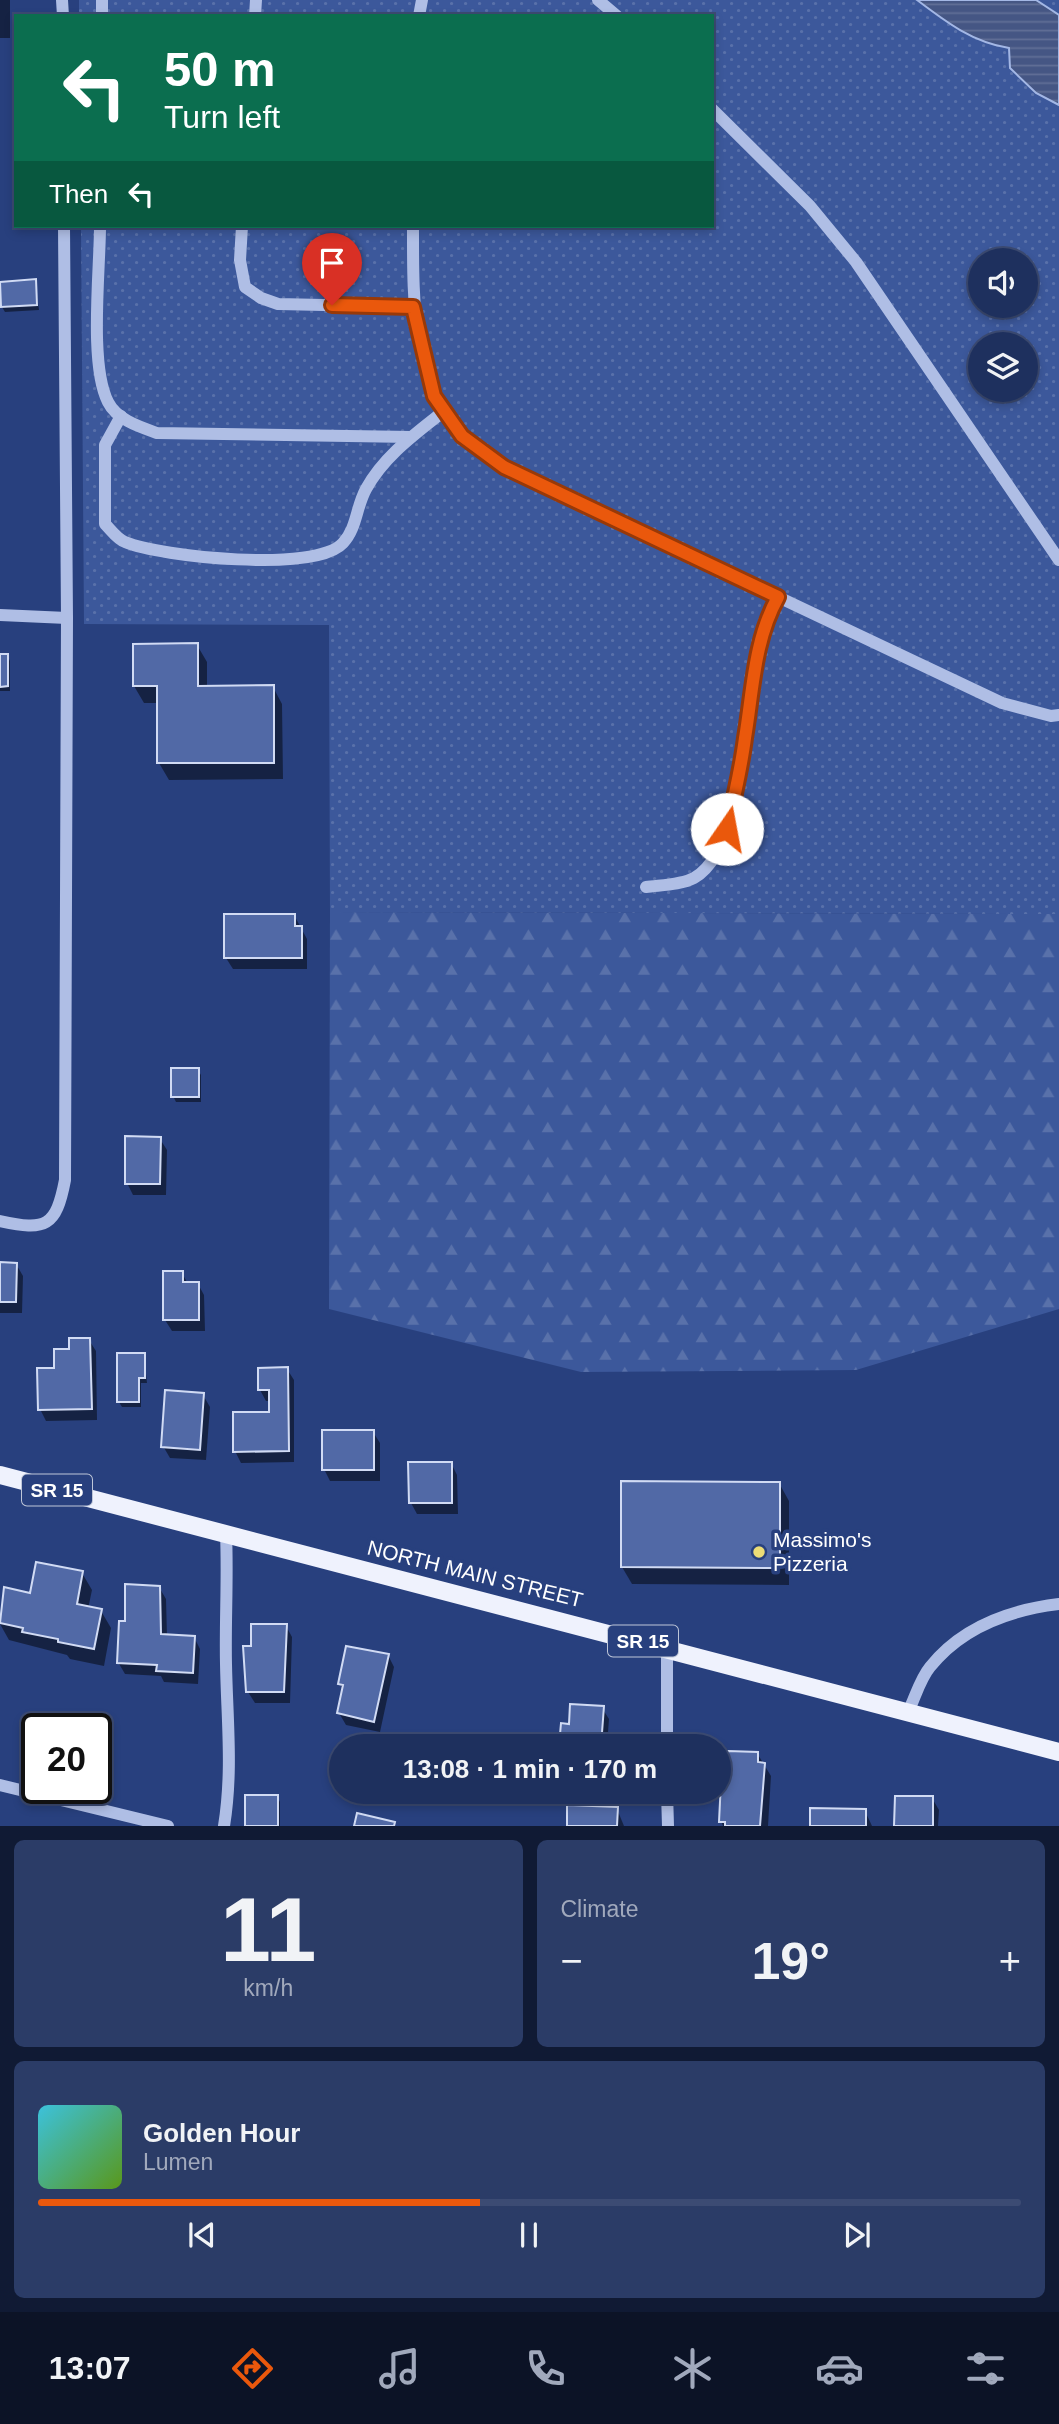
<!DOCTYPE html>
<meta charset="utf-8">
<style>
:root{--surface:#1e305e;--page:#2b3c67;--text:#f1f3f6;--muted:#a1a9bc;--line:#3c4b73;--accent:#ea580c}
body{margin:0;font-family:Helvetica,sans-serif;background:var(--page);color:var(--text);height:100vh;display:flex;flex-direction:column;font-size:26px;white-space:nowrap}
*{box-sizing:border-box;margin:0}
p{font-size:23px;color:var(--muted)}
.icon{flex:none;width:38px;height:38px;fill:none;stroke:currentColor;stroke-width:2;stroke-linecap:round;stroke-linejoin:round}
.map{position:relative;height:1826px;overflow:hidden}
.sheet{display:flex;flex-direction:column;gap:14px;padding:14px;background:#101a34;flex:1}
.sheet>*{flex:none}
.guide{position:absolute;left:14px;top:14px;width:700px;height:214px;border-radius:0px;box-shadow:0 4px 10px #0003,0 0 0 2px var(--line);background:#0b6e4f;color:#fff;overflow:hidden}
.fabs{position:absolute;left:968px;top:248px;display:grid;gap:14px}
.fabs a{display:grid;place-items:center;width:70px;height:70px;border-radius:50%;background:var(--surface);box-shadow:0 4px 10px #0003,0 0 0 2px var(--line);font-size:35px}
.speed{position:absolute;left:21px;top:1713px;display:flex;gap:14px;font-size:35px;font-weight:700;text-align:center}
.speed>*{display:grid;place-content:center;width:91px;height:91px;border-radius:50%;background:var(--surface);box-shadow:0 4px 10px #0003,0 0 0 2px var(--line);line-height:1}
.speed .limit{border:4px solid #111;border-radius:10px;background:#fff;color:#111}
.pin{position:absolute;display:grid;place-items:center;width:60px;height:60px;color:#fff;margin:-72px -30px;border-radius:50% 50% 50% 0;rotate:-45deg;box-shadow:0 0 7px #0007}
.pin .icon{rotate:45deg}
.me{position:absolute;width:77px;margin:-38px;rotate:12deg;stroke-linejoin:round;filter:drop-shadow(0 0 5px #0008)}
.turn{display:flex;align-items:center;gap:24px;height:147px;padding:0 35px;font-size:32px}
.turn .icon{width:91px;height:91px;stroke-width:2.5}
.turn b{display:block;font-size:49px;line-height:60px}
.then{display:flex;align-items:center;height:66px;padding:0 35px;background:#0003;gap:14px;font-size:26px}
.big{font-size:52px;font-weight:700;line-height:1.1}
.sheet .tile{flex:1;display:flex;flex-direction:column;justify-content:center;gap:10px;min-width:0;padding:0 24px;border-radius:10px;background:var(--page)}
.sheet .dial{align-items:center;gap:0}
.dial b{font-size:91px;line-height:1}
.song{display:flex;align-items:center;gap:21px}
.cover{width:84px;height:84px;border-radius:10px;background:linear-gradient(135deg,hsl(190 70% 55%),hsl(90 70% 35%))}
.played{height:7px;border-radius:4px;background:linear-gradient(90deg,var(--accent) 45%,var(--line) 45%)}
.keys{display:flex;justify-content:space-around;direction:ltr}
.heat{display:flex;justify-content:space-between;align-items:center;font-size:38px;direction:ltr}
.sheet .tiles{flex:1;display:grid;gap:14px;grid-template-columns:1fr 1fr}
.tile:last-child{grid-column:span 2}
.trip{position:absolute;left:329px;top:1734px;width:402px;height:70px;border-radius:35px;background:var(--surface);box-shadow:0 4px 10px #0003,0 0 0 2px var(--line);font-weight:700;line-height:70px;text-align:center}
.tab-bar{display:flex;height:112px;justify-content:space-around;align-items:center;background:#0c1326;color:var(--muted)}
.tab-bar .icon{width:49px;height:49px}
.tab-bar .on{color:var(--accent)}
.tab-bar b{font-size:32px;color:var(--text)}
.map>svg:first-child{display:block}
.forest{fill:url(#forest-firs)}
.park{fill:url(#park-dots);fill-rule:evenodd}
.water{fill:url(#water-rules);stroke:#a3b7e5;stroke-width:2}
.shadow{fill:#0007}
.building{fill:#5169a6;stroke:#d1dbf4;stroke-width:2}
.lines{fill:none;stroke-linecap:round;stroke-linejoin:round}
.minor{stroke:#afbee5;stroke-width:12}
.major{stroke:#eff2fd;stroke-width:18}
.route-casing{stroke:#983908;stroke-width:18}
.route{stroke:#ea580c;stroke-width:12}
.poi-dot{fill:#ecdc76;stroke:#28407e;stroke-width:2.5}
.labels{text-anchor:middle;stroke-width:7;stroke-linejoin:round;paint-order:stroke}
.shield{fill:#28407e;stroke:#bec6d8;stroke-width:2}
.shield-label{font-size:19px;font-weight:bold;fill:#fff}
.poi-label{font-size:21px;fill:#fff;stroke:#28407e;text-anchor:start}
.street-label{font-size:21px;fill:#fff;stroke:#28407e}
</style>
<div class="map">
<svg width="1059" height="1826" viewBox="0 0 1059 1826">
<defs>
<pattern id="forest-firs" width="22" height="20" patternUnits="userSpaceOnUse" patternTransform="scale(1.75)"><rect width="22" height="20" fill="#3c589b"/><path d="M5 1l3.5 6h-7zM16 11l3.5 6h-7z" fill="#5971aa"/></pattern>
<pattern id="park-dots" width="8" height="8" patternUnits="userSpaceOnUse" patternTransform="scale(1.75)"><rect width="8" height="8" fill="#3c589b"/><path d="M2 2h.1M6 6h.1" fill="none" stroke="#5971aa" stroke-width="1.8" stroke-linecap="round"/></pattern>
<pattern id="water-rules" width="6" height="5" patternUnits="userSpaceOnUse" patternTransform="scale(1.75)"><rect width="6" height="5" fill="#455684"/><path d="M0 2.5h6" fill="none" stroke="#616f96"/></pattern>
</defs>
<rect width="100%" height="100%" fill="#28407e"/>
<path class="forest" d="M330,912L1059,914V1309L856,1370L581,1372L329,1309Z"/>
<path class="park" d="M79,0H1059V914L330,912L329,625L84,624L81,226H712V16H79ZM980,261H1026V306H980ZM980,345H1026V390H980Z"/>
<path class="water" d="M917,0H1036L1059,15V105L1036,93L1010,68L1009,48C972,42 946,22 917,0Z"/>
<g class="shadow">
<rect x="0" y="0" width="10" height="38"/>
<path d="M35,281L39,310L5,312L2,307Z"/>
<path d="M197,645L207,662V687H273L282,704L283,779L169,780L159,763L158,703H144L134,686Z"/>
<path d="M0,655H7L10,661V691H0Z"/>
<path d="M294,915L307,939V969H233L226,958Z"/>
<path d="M198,1070L201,1075V1102H176L173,1096Z"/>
<path d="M160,1139L167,1150L166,1195H133L127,1183Z"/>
<path d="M0,1264H16L23,1276L22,1313H0Z"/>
<path d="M182,1273L188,1284H198L204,1295L205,1331H172L165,1320Z"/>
<path d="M89,1340L96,1351L97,1420L46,1421L40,1409L56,1369L71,1350Z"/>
<path d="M144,1355L147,1383H141V1407H122L119,1402Z"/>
<path d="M287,1369L294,1380V1462L241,1463L235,1451L270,1414V1401H266L260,1390Z"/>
<path d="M203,1395L210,1407L206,1460L170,1458L163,1446Z"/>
<path d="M373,1432L380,1443V1481H330L324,1469Z"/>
<path d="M451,1463L457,1475L458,1514H417L411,1503Z"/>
<path d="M779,1483L789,1501V1585L632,1584L622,1567Z"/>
<path d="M82,1573L92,1590L88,1609L101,1611L111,1628L104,1666L70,1659L67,1655L9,1640L0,1624L5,1589L31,1595Z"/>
<path d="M159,1587L166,1599L167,1636L194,1637L200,1649L198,1684L164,1682L161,1676L125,1674L118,1662L127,1623Z"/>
<path d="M286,1626L292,1637L290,1703H255L248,1692L253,1648Z"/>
<path d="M388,1655L394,1667L380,1732L346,1725L339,1713L344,1691L340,1684Z"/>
<path d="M602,1708L609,1719L607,1746H561L562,1725L571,1726Z"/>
<path d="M757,1753L771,1776L768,1826H723L721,1821Z"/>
<path d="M565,1792H613V1796Z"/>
<path d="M277,1796L280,1802V1826H246Z"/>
<path d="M932,1798L939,1810L938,1826H896Z"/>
<path d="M617,1809L624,1826H568Z"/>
<path d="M865,1811L872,1826H811Z"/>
</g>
<g class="building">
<path d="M36,279L37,305L1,307L0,282Z"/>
<path d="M198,643V686L274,685V763H157V686H133V644Z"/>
<path d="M0,654H8V686L0,687Z"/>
<path d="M224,914H295V926H302V958H224Z"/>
<rect x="171" y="1068" width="28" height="29"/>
<path d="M125,1136L161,1137L160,1184H125Z"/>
<path d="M0,1262L17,1263L16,1302H0Z"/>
<path d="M163,1271H183V1282H199V1320H163Z"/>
<path d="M69,1338H90L92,1409L38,1410L37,1368H54V1349H69Z"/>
<path d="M117,1353H145V1378H139V1402H117Z"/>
<path d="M288,1367L289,1451L233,1452V1412H269V1390H258V1368Z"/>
<path d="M165,1390L204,1393L200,1450L161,1447Z"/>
<rect x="322" y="1430" width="52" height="40"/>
<path d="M408,1462H452V1503H409Z"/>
<path d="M621,1481L780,1482V1568L621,1567Z"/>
<path d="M36,1562L83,1571L77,1604L102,1609L94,1649L58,1642V1639L22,1632L23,1628L0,1623L4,1587L30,1593Z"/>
<path d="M125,1584L160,1586L161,1634L195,1636L193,1673L156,1671L157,1665L117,1663L119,1621H125Z"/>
<path d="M251,1624H287L284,1692H246L243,1646H251Z"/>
<path d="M346,1646L389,1654L374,1722L337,1713L343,1685L338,1684Z"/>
<path d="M570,1704L604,1706L601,1746H559L561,1723L569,1724Z"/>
<path d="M728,1751L758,1752V1762L765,1763L760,1826H725V1822H719L722,1761H728Z"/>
<rect x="245" y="1795" width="33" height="31"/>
<path d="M895,1796H933V1826H894Z"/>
<path d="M567,1805L618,1807L617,1826H567Z"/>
<path d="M810,1808L866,1809V1826H810Z"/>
<path d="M357,1813L395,1822L394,1826H354Z"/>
</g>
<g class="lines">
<g class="minor">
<path d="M62,0L63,16"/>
<path d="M598,0L617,16"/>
<path d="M102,16V0"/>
<path d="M255,16L256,0"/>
<path d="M419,16L422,0"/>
<path d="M712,109L810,206L856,262L1059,560"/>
<path d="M100,226C100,270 89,365 108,402C117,420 140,427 157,433L411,437"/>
<path d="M242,226L240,260L245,287L261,298L278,304L413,307"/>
<path d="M413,226C413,296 411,379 461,435C472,447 490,457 504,467L1002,703L1051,716L1059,715"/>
<path d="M121,416L105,445V524C111,530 117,539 125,542C161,557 316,573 343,543C357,528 356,507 366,489C384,456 415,434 444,411"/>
<path d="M0,615L67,618"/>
<path d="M646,887C660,885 681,885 694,878C750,847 745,679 766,620C769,612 774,604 778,597"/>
<path d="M0,1221C46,1231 56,1227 65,1180L67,618L64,226"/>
<path d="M667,1647V1746"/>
<path d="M908,1712C915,1698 920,1679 930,1667C962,1627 1009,1610 1059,1604"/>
<path d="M0,1785L168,1826"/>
<path d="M667,1792L668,1826"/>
<path d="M224,1826C233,1771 227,1719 226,1664C225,1621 228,1577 226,1534"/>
</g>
<path class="major" d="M0,1475L1059,1752"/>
</g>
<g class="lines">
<g class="route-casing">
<path id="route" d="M332,305L413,307L434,396L462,436L504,467L778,597C754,640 753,690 745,738C741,769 734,799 727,829"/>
</g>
<use href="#route" class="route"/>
</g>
<circle class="poi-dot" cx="759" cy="1552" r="7"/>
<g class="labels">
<g class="shield">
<rect x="22" y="1474.5" width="70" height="31" rx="5"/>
<rect x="608" y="1625.5" width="70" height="31" rx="5"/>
</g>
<g class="shield-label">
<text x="57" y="1497">SR 15</text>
<text x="643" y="1648">SR 15</text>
</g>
<g class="poi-label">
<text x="773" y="1547">Massimo's<tspan x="773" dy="24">Pizzeria</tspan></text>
</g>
<g class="street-label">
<text transform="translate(475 1574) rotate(14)" y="7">NORTH MAIN STREET</text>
</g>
</g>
</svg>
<div class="fabs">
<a><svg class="icon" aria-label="sound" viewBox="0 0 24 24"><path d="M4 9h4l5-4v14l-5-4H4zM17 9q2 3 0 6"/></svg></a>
<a><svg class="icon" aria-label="layers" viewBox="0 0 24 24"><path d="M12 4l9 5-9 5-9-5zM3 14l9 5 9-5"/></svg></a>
</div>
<div class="speed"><div class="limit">20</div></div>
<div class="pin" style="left:332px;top:305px;background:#d93025"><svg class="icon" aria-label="arrive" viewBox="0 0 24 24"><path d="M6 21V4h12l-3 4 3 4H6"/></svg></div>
<svg class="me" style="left:727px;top:829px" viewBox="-20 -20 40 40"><circle r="19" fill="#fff"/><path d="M0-13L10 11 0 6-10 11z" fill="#ea580c"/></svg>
<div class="trip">13:08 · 1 min · 170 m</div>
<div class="guide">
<div class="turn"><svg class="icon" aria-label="left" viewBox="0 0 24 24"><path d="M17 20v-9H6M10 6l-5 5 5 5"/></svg><div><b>50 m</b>Turn left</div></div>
<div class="then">Then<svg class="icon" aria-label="left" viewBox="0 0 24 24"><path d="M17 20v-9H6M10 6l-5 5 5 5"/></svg></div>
</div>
</div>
<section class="sheet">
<div class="tiles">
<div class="tile dial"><b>11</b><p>km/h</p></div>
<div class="tile"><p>Climate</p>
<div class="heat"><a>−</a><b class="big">19°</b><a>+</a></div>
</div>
<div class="tile">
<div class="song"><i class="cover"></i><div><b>Golden Hour</b><p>Lumen</p></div></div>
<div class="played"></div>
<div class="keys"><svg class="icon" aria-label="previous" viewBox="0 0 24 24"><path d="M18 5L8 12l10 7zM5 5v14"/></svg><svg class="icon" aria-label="pause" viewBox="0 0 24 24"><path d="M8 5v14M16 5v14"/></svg><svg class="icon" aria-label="next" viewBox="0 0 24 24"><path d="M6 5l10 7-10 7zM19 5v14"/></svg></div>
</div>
</div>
</section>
<nav class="tab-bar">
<b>13:07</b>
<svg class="icon on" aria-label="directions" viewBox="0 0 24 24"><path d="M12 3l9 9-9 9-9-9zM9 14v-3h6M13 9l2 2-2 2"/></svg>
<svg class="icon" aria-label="music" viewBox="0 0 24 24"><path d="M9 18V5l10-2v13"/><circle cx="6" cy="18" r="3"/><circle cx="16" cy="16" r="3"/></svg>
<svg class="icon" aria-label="phone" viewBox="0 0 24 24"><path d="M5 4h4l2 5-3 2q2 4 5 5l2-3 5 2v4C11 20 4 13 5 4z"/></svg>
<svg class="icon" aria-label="climate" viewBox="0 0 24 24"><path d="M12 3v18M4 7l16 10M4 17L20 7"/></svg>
<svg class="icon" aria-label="car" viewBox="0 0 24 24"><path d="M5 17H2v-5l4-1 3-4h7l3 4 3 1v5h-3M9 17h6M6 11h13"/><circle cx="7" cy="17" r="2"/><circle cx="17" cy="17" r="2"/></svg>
<svg class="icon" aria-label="filters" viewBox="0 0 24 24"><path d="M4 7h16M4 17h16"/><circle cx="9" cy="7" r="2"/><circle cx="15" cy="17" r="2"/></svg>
</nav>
